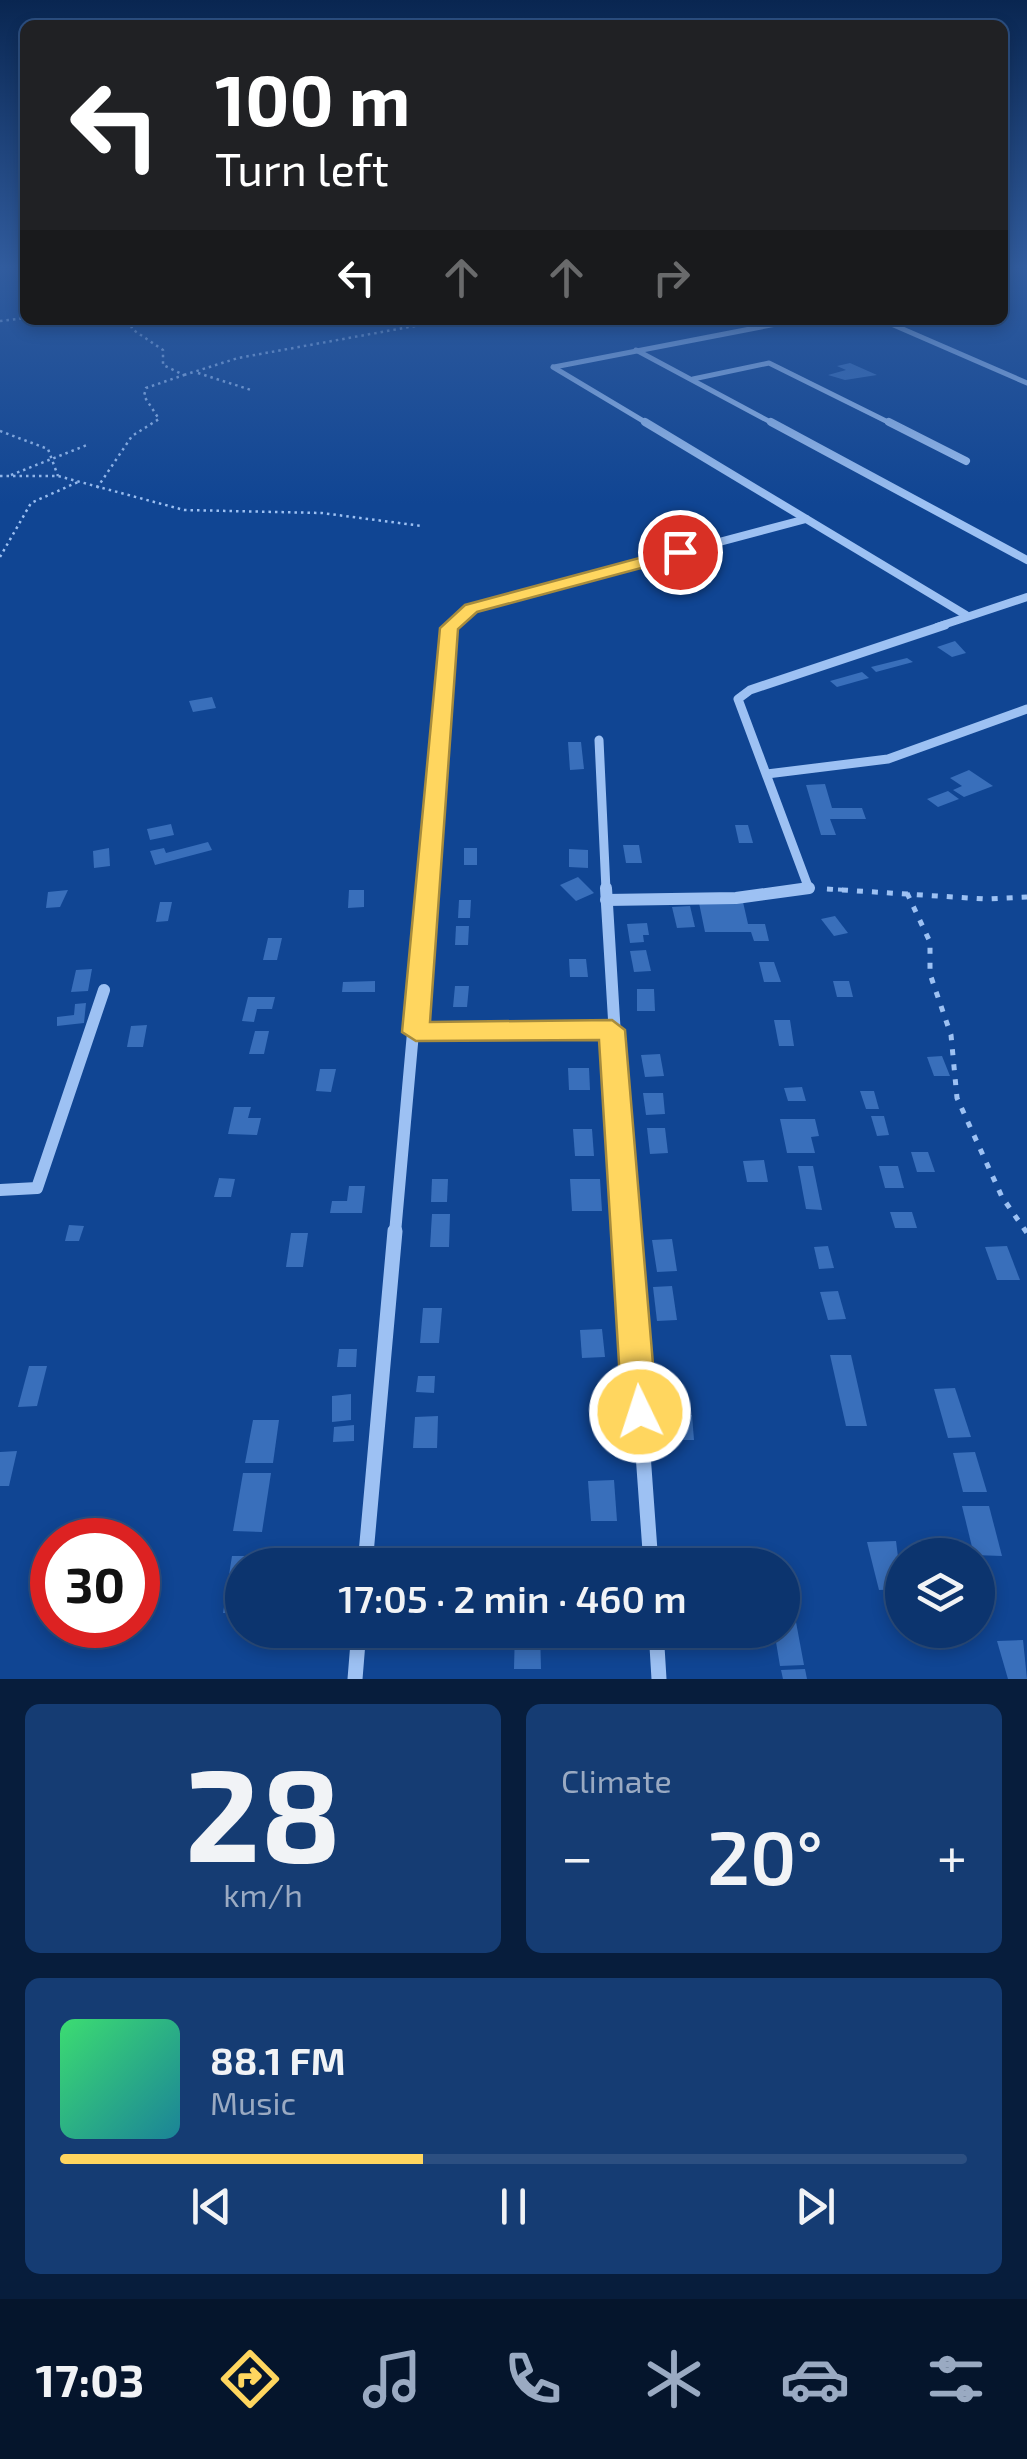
<!DOCTYPE html>
<meta charset="utf-8">
<style>
:root{--surface:#0c346e;--page:#153c73;--text:#f1f3f6;--muted:#9aaac2;--line:#2c4f81;--accent:#ffd65f}
body{margin:0;font-family:"Exo 2",sans-serif;background:var(--page);color:var(--text);height:100vh;display:flex;flex-direction:column;font-size:38px;white-space:nowrap}
*{box-sizing:border-box;margin:0}
p{font-size:32px;color:var(--muted)}
.icon{flex:none;width:55px;height:55px;fill:none;stroke:currentColor;stroke-width:2;stroke-linecap:round;stroke-linejoin:round}
.map{position:relative;height:1679px;overflow:hidden}
.drawer{display:flex;flex-direction:column;gap:25px;padding:25px;background:#071d3c;flex:1}
.drawer>*{flex:none}
.guide{position:absolute;left:20px;top:20px;width:988px;height:305px;border-radius:15px;box-shadow:0 5px 15px #0003,0 0 0 2px var(--line);background:#202124;color:#fff;overflow:hidden}
.tools{position:absolute;left:885px;top:1538px;display:grid;gap:20px}
.tools a{display:grid;place-items:center;width:110px;height:110px;border-radius:50%;background:var(--surface);box-shadow:0 5px 15px #0003,0 0 0 2px var(--line);font-size:50px}
.speed{position:absolute;left:30px;top:1518px;display:flex;gap:20px;font-size:50px;font-weight:700;text-align:center}
.speed>*{display:grid;place-content:center;width:130px;height:130px;border-radius:50%;background:var(--surface);box-shadow:0 5px 15px #0003,0 0 0 2px var(--line);line-height:1}
.speed .limit{border:15px solid #d22;background:#fff;color:#111}
.pin{position:absolute;display:grid;place-items:center;width:85px;height:85px;color:#fff;margin:-42px;border:5px solid #fff;border-radius:50%;box-shadow:0 2px 10px #0007}
.me{position:absolute;width:110px;margin:-55px;rotate:356deg;stroke-linejoin:round;filter:drop-shadow(0 0 8px #0008)}
.turn{display:flex;align-items:center;gap:35px;height:210px;padding:0 30px;font-size:45px}
.turn .icon{width:130px;height:130px;stroke-width:2.5}
.turn b{display:block;font-size:70px;line-height:85px}
.lanes{display:flex;align-items:center;height:95px;padding:0 30px;background:#0003;justify-content:center;gap:50px;direction:ltr}
.lanes .off{opacity:.35}
.big{font-size:75px;font-weight:600;line-height:1.1}
.drawer .card{flex:1;display:flex;flex-direction:column;justify-content:center;gap:15px;min-width:0;padding:0 35px;border-radius:15px;background:var(--page)}
.drawer .dial{align-items:center;gap:0}
.dial b{font-size:130px;line-height:1}
.song{display:flex;align-items:center;gap:30px}
.cover{width:120px;height:120px;border-radius:15px;background:linear-gradient(135deg,hsl(140 70% 55%),hsl(190 70% 35%))}
.played{height:10px;border-radius:5px;background:linear-gradient(90deg,var(--accent) 40%,var(--line) 40%)}
.keys{display:flex;justify-content:space-around;direction:ltr}
.heat{display:flex;justify-content:space-between;align-items:center;font-size:55px;direction:ltr}
.drawer .tiles{flex:1;display:grid;gap:25px;grid-template-columns:1fr 1fr}
.card:last-child{grid-column:span 2}
.trip{position:absolute;left:225px;top:1548px;width:575px;height:100px;border-radius:50px;background:var(--surface);box-shadow:0 5px 15px #0003,0 0 0 2px var(--line);font-weight:600;line-height:100px;text-align:center}
.tabs{display:flex;height:160px;justify-content:space-around;align-items:center;background:#05152c;color:var(--muted)}
.tabs .icon{width:70px;height:70px}
.tabs .current{color:var(--accent)}
.tabs b{font-size:45px;color:var(--text)}
.map>svg:first-child{display:block}
.building{fill:#396fbb}
.lines{fill:none;stroke-linecap:round;stroke-linejoin:round}
.path-far2{stroke:#9dc1f3;stroke-width:2.5;stroke-dasharray:2.5 4;stroke-linecap:butt}
.path-far1{stroke:#9dc1f3;stroke-width:4;stroke-dasharray:5 6;stroke-linecap:butt}
.path{stroke:#9dc1f3;stroke-width:5;stroke-dasharray:6 9;stroke-linecap:butt}
.minor-far4{stroke:#9dc1f3;stroke-width:5}
.minor-far3{stroke:#9dc1f3;stroke-width:8}
.minor-far2{stroke:#9dc1f3;stroke-width:9}
.minor-far1{stroke:#9dc1f3;stroke-width:12}
.minor{stroke:#9dc1f3;stroke-width:15}
.route{fill:#ffd65f;stroke:#a68b3e;stroke-width:2.5}
</style>
<div class="map">
<svg width="1027" height="1679" viewBox="0 0 1027 1679">
<rect width="100%" height="100%" fill="#104593"/>
<g class="building">
<path d="M850,363L877,375L845,380L828,375L846,370L837,366Z"/>
<path d="M955,641L966,653L952,657L937,647Z"/>
<path d="M907,658L913,662L876,672L871,667Z"/>
<path d="M862,672L869,678L837,687L830,681Z"/>
<path d="M212,697L216,708L193,712L189,701Z"/>
<path d="M568,742H581L584,769L570,770Z"/>
<path d="M969,770L993,786L964,797L953,790L962,786L950,778Z"/>
<path d="M825,784L832,808H862L866,819H830L836,835H821L806,785Z"/>
<path d="M948,791L959,799L938,807L927,799Z"/>
<path d="M171,824L174,835L150,840L147,829Z"/>
<path d="M735,825H748L753,843H739Z"/>
<path d="M208,842L212,850L155,865L150,851L164,848L166,853Z"/>
<path d="M623,845H639L642,863H626Z"/>
<path d="M109,848L110,866L94,868L93,851Z"/>
<rect x="464" y="848" width="13" height="17"/>
<path d="M569,849L588,850V868L569,867Z"/>
<path d="M578,877L594,893L576,901L560,885Z"/>
<path d="M68,890L60,907L46,908L48,892Z"/>
<path d="M349,890H364V907L348,908Z"/>
<path d="M459,900H471L470,918H458Z"/>
<path d="M160,902H172L168,921L156,922Z"/>
<path d="M743,902L748,924H765L769,941H754L751,932H705L699,903Z"/>
<path d="M690,906L695,927L677,928L672,907Z"/>
<path d="M835,916L848,933L834,936L821,919Z"/>
<path d="M647,923L649,935H643L644,942L630,943L627,924Z"/>
<path d="M456,926H469L468,945H455Z"/>
<path d="M268,938H282L277,960H263Z"/>
<path d="M646,950L651,971L634,972L630,951Z"/>
<path d="M569,959H586L588,977H570Z"/>
<path d="M759,962H774L781,982H764Z"/>
<path d="M92,969L88,991L71,992L76,970Z"/>
<path d="M375,981V992H342L343,982Z"/>
<path d="M833,981H849L853,997H837Z"/>
<path d="M455,986H469L467,1007H453Z"/>
<path d="M637,989H654L655,1011H637Z"/>
<path d="M248,997H275L272,1009H257L254,1022L242,1021Z"/>
<path d="M86,1003L84,1023L57,1026V1017L74,1015L75,1004Z"/>
<path d="M774,1020H790L794,1046H779Z"/>
<path d="M147,1025L143,1047H127L131,1026Z"/>
<path d="M255,1031H269L264,1054H249Z"/>
<path d="M660,1054L664,1076L645,1077L641,1055Z"/>
<path d="M942,1056L950,1076H934L927,1057Z"/>
<path d="M568,1068H589L590,1090H569Z"/>
<path d="M320,1069H336L331,1092L316,1091Z"/>
<path d="M802,1087L806,1101H788L784,1088Z"/>
<path d="M860,1091H874L879,1109H866Z"/>
<path d="M643,1093H663L665,1114L646,1115Z"/>
<path d="M234,1107H251L248,1118H261L257,1135L228,1134Z"/>
<path d="M871,1116H884L889,1135L877,1136Z"/>
<path d="M780,1119H815L819,1136L811,1137L815,1153H787Z"/>
<path d="M647,1128H665L668,1153L650,1154Z"/>
<path d="M573,1129H592L594,1156H575Z"/>
<path d="M911,1152H928L935,1172H917Z"/>
<path d="M764,1160L768,1182H747L743,1161Z"/>
<path d="M798,1166H813L822,1210L806,1209Z"/>
<path d="M879,1166H898L904,1188H885Z"/>
<path d="M219,1178L235,1179L231,1197H214Z"/>
<path d="M432,1179H448L447,1202H431Z"/>
<path d="M570,1179H600L602,1211H572Z"/>
<path d="M349,1186H365L362,1213H330L332,1201H347Z"/>
<path d="M890,1212H912L917,1228H895Z"/>
<path d="M432,1214H450L449,1247H430Z"/>
<path d="M69,1225L84,1226L79,1241H65Z"/>
<path d="M291,1233H308L303,1267H286Z"/>
<path d="M672,1239L677,1271L657,1272L652,1240Z"/>
<path d="M828,1246L834,1268L819,1269L814,1247Z"/>
<path d="M1007,1246L1020,1280H997L985,1247Z"/>
<path d="M672,1286L677,1320L657,1321L653,1287Z"/>
<path d="M838,1291L846,1319L828,1320L820,1292Z"/>
<path d="M423,1308H442L439,1343H420Z"/>
<path d="M602,1329L605,1357L582,1358L580,1330Z"/>
<path d="M339,1349H357L356,1367H337Z"/>
<path d="M830,1355H851L867,1426H846Z"/>
<path d="M29,1366H47L37,1406L18,1407Z"/>
<path d="M418,1376H435L434,1393L416,1392Z"/>
<path d="M955,1388L971,1437L948,1438L934,1389Z"/>
<path d="M351,1394V1420L332,1422V1396Z"/>
<path d="M673,1415H692L694,1440H675Z"/>
<path d="M438,1416L437,1448H413L415,1417Z"/>
<path d="M253,1420H279L273,1463H245Z"/>
<path d="M354,1425V1441L333,1442L334,1427Z"/>
<path d="M17,1451L9,1486H0V1452Z"/>
<path d="M975,1452L987,1492H963L953,1453Z"/>
<path d="M243,1473H271L262,1532L233,1531Z"/>
<path d="M614,1480L617,1521H591L588,1481Z"/>
<path d="M962,1506H989L1002,1556L974,1555Z"/>
<path d="M896,1541L902,1589L879,1590L867,1542Z"/>
<path d="M232,1556H259L257,1565H242V1613H223Z"/>
<path d="M782,1622H796L804,1665L780,1666L774,1630H782Z"/>
<path d="M515,1630H540L541,1669H514Z"/>
<path d="M1023,1640L1027,1679H1008L997,1641Z"/>
<path d="M805,1669L807,1679H783L781,1670Z"/>
</g>
<g class="lines">
<g class="path-far2">
<path d="M0,321L25,318"/>
<path d="M198,373L251,390"/>
<path d="M184,375L238,358L448,320"/>
<path d="M0,431L48,449L58,476"/>
<path d="M11,475L87,445"/>
<path d="M0,476H58L184,510L322,513L422,526"/>
<path d="M97,488L132,436L159,419L144,396L146,388L184,375L163,365V350L132,329L130,320"/>
<path d="M0,557L31,503L78,482"/>
</g>
<path class="path-far1" d="M827,889L848,890"/>
<g class="path">
<path d="M827,889L985,899L1027,897"/>
<path d="M907,893L930,942V974L951,1035L957,1098L1002,1197L1027,1233"/>
</g>
<g class="minor-far4">
<path d="M882,320L1027,383"/>
<path d="M636,350L776,425"/>
<path d="M553,367L650,425"/>
<path d="M554,367L797,320"/>
<path d="M693,379L769,363L894,425"/>
</g>
<g class="minor-far3">
<path d="M645,422L966,615"/>
<path d="M771,422L1027,560"/>
<path d="M889,422L966,461"/>
<path d="M450,627L471,608L806,519"/>
<path d="M937,627L1027,597"/>
</g>
<g class="minor-far2">
<path d="M599,740L606,890"/>
<path d="M767,774L888,759L1027,709"/>
<path d="M425,890L453,625"/>
<path d="M798,890L809,889L738,699L750,690L945,625"/>
</g>
<g class="minor-far1">
<path d="M606,888L627,1233"/>
<path d="M606,900L736,898L809,888"/>
<path d="M415,1032L612,1030"/>
<path d="M0,1190L37,1188L104,990"/>
<path d="M395,1233L426,888"/>
</g>
<g class="minor">
<path d="M627,1231L651,1565"/>
<path d="M365,1565L395,1231"/>
<path d="M656,1630L659,1679"/>
<path d="M355,1679L359,1630"/>
</g>
</g>
<linearGradient id="sky" x2="0" y2="1"><stop stop-color="#092651"/><stop offset="0.53" stop-color="#315c9e"/><stop offset="1" stop-color="#315c9e" stop-opacity="0"/></linearGradient>
<rect width="1027" height="504" fill="url(#sky)"/>
<path class="route" d="M680,547L688,552L686,556L477,612L458,629L430,1022L612,1020L625,1030L657,1412L652,1424L640,1428L627,1424L622,1412L599,1040L416,1041L402,1032L440,628L465,605Z"/>
</svg>
<div class="tools">
<a><svg class="icon" aria-label="layers" viewBox="0 0 24 24"><path d="M12 4l9 5-9 5-9-5zM3 14l9 5 9-5"/></svg></a>
</div>
<div class="speed"><div class="limit">30</div></div>
<div class="pin" style="left:680px;top:552px;background:#d93025"><svg class="icon" aria-label="arrive" viewBox="0 0 24 24"><path d="M6 21V4h12l-3 4 3 4H6"/></svg></div>
<svg class="me" style="left:640px;top:1412px" viewBox="-20 -20 40 40"><circle r="17" fill="#ffd65f" stroke="#fff" stroke-width="3"/><path d="M0-11L8 9 0 5-8 9z" fill="#fff"/></svg>
<div class="trip">17:05 · 2 min · 460 m</div>
<div class="guide">
<div class="turn"><svg class="icon" aria-label="left" viewBox="0 0 24 24"><path d="M17 20v-9H6M10 6l-5 5 5 5"/></svg><div><b>100 m</b>Turn left</div></div>
<div class="lanes"><svg class="icon" aria-label="left" viewBox="0 0 24 24"><path d="M17 20v-9H6M10 6l-5 5 5 5"/></svg><svg class="icon off" aria-label="ahead" viewBox="0 0 24 24"><path d="M12 20V5M6 11l6-6 6 6"/></svg><svg class="icon off" aria-label="ahead" viewBox="0 0 24 24"><path d="M12 20V5M6 11l6-6 6 6"/></svg><svg class="icon off" aria-label="right" viewBox="0 0 24 24"><path d="M7 20v-9h11M14 6l5 5-5 5"/></svg></div>
</div>
</div>
<section class="drawer">
<div class="tiles">
<div class="card dial"><b>28</b><p>km/h</p></div>
<div class="card"><p>Climate</p>
<div class="heat"><a>−</a><b class="big">20°</b><a>+</a></div>
</div>
<div class="card">
<div class="song"><i class="cover"></i><div><b>88.1 FM</b><p>Music</p></div></div>
<div class="played"></div>
<div class="keys"><svg class="icon" aria-label="previous" viewBox="0 0 24 24"><path d="M18 5L8 12l10 7zM5 5v14"/></svg><svg class="icon" aria-label="pause" viewBox="0 0 24 24"><path d="M8 5v14M16 5v14"/></svg><svg class="icon" aria-label="next" viewBox="0 0 24 24"><path d="M6 5l10 7-10 7zM19 5v14"/></svg></div>
</div>
</div>
</section>
<nav class="tabs">
<b>17:03</b>
<svg class="icon current" aria-label="directions" viewBox="0 0 24 24"><path d="M12 3l9 9-9 9-9-9zM9 14v-3h6M13 9l2 2-2 2"/></svg>
<svg class="icon" aria-label="music" viewBox="0 0 24 24"><path d="M9 18V5l10-2v13"/><circle cx="6" cy="18" r="3"/><circle cx="16" cy="16" r="3"/></svg>
<svg class="icon" aria-label="phone" viewBox="0 0 24 24"><path d="M5 4h4l2 5-3 2q2 4 5 5l2-3 5 2v4C11 20 4 13 5 4z"/></svg>
<svg class="icon" aria-label="climate" viewBox="0 0 24 24"><path d="M12 3v18M4 7l16 10M4 17L20 7"/></svg>
<svg class="icon" aria-label="car" viewBox="0 0 24 24"><path d="M5 17H2v-5l4-1 3-4h7l3 4 3 1v5h-3M9 17h6M6 11h13"/><circle cx="7" cy="17" r="2"/><circle cx="17" cy="17" r="2"/></svg>
<svg class="icon" aria-label="filters" viewBox="0 0 24 24"><path d="M4 7h16M4 17h16"/><circle cx="9" cy="7" r="2"/><circle cx="15" cy="17" r="2"/></svg>
</nav>
